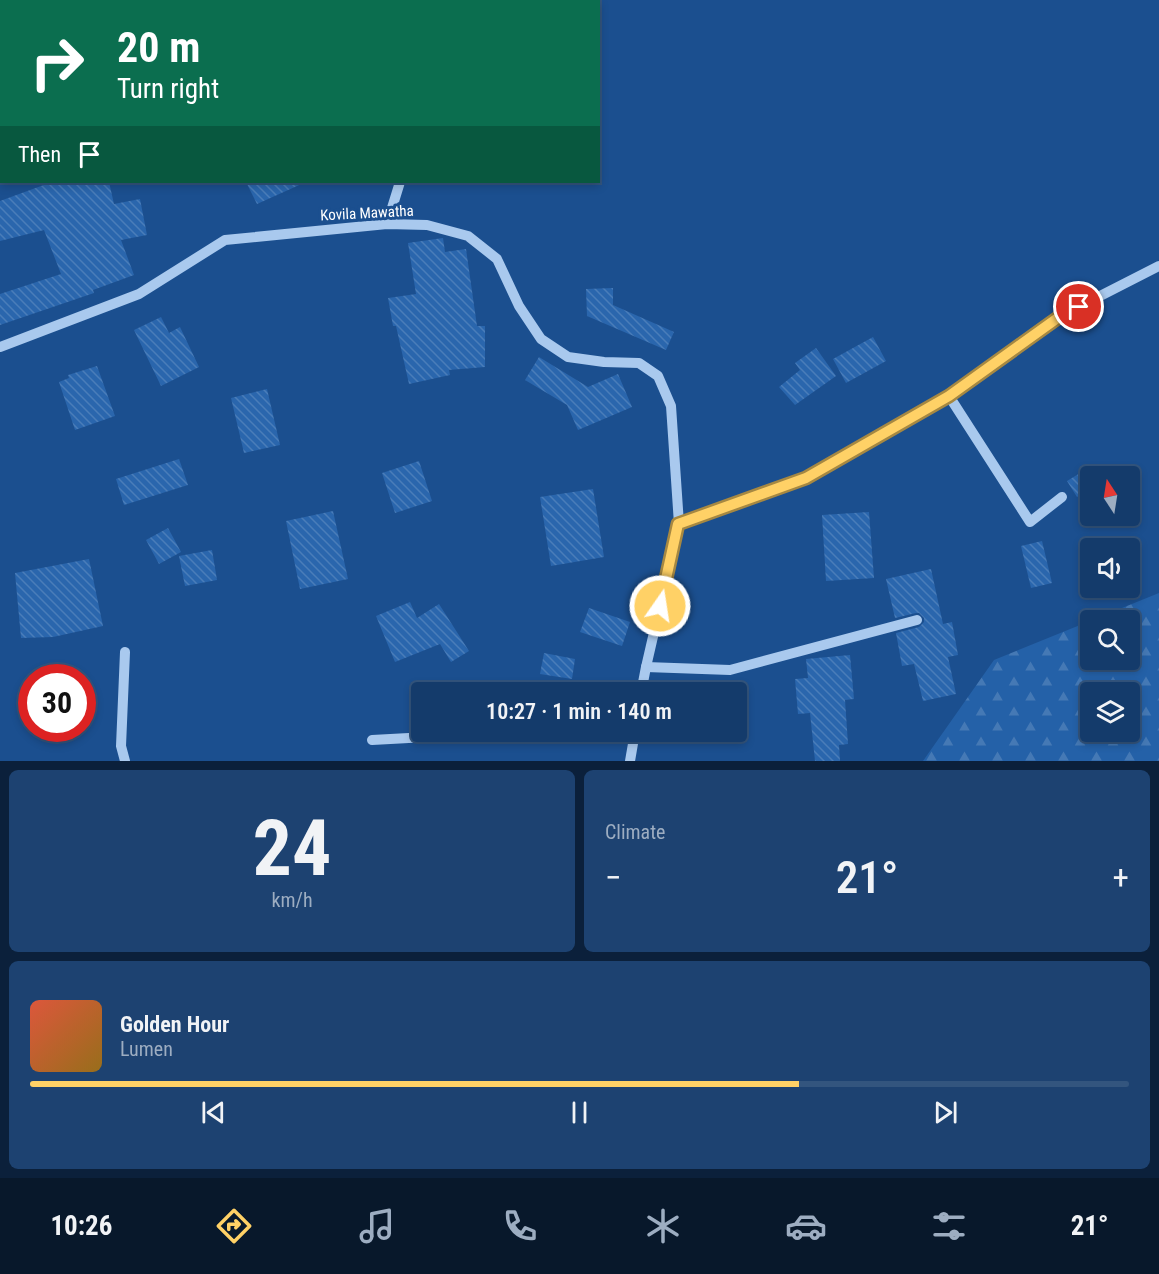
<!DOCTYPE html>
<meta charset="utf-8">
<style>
:root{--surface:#143b6b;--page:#1d4271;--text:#f1f3f6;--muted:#9dadc1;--line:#33557e;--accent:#ffd166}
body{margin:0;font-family:"Roboto Condensed",sans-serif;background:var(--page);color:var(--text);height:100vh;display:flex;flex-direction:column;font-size:22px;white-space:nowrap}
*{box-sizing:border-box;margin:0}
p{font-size:20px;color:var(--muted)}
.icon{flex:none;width:33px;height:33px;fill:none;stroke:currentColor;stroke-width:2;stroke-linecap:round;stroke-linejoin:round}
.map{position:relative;height:761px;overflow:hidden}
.drawer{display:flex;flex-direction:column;gap:9px;padding:9px;background:#0b203b;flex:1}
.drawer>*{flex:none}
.hud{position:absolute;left:0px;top:0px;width:600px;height:183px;box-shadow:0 3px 9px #0003,0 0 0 2px var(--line);background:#0b6e4f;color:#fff;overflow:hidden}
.needle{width:39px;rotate:348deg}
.tools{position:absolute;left:1080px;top:466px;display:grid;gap:12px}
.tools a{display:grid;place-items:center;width:60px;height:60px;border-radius:6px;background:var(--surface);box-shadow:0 3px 9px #0003,0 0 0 2px var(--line);font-size:30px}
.speed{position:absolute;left:18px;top:664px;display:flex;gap:12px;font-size:30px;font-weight:700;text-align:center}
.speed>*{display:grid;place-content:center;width:78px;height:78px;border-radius:50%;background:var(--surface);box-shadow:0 3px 9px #0003,0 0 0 2px var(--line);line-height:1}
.speed .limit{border:9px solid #d22;background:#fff;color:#111}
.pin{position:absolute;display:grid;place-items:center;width:51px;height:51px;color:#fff;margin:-26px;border:3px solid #fff;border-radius:50%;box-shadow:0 2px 6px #0007}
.me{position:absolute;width:66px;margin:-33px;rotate:13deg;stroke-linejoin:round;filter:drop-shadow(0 0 4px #0008)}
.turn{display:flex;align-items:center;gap:21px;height:126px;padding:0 18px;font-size:27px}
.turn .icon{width:78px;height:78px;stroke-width:2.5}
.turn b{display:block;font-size:42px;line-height:51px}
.then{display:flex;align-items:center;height:57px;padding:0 18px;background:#0003;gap:12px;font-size:22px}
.big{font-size:45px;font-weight:600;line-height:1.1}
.drawer .widget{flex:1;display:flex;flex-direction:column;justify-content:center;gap:9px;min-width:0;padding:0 21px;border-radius:9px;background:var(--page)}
.drawer .dial{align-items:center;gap:0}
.dial b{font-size:78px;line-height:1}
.song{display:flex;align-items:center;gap:18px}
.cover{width:72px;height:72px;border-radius:9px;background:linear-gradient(135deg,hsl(10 70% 55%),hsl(40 70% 35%))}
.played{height:6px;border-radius:3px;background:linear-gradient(90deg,var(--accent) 70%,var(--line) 70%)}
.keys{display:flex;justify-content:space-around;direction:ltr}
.heat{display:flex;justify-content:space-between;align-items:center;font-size:33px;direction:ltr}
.drawer .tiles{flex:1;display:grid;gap:9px;grid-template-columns:1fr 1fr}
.widget:last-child{grid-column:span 2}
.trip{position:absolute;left:411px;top:682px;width:336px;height:60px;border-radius:6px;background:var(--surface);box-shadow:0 3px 9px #0003,0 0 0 2px var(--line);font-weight:600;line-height:60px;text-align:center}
.tabs{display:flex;height:96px;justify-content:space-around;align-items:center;background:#08182b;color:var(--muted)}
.tabs .icon{width:42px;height:42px}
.tabs .current{color:var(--accent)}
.tabs b{font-size:27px;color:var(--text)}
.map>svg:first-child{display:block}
.forest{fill:url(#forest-firs);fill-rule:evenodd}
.building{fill:url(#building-back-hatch)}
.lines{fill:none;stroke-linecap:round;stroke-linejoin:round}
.minor{stroke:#a9c9ee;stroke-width:10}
.route-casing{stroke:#a68842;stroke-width:15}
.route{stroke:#ffd166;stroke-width:10}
.labels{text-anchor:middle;stroke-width:6;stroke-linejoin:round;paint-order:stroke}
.street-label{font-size:15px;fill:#fff;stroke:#1b4f8f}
</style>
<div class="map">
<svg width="1159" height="761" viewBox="0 0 1159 761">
<defs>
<pattern id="forest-firs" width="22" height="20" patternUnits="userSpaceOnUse" patternTransform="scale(1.5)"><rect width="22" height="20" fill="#2461a8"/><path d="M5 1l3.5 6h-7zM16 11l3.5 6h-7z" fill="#4579b5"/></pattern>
<pattern id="building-back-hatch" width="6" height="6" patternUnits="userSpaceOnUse" patternTransform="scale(1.5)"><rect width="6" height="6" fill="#2a66ad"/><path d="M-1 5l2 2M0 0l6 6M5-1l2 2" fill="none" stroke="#4a7db9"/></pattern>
</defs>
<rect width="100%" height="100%" fill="#1b4f8f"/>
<path class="forest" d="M1159,593V761H923L994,660ZM1090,621H1130V660H1090ZM1090,693H1130V732H1090Z"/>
<g class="building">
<path d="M52,182H109L114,204L140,199L147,235L121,240L134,275L93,290L94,293L0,325V294L61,274L44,230L0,241V201Z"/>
<path d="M246,182H306L257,204Z"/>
<path d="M443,238L445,252L466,249L477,326H485V367L449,370L450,375L409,384L396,326H393L388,298L416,294L408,243Z"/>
<path d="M613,288V305L674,332L666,350L587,316L586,289Z"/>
<path d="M161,317L169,333L180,327L199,367L161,386L134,330Z"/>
<path d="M873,337L886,361L846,383L833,359Z"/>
<path d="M816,348L836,376L795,405L779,387L800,370L795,363Z"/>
<path d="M539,357L588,387L618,374L632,407L578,430L567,405L525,380Z"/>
<path d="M97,366L115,416L75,430L59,382L69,378L68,375Z"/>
<path d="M267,389L280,445L244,453L231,398Z"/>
<path d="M179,459L188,485L124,505L116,479Z"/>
<path d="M419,461L432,501L395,513L382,473Z"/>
<path d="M1090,467V489L1077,497L1067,481Z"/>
<path d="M593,489L604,557L551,566L540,497Z"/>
<path d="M333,511L348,579L300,589L286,521Z"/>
<path d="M869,512L874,578L826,581L822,515Z"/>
<path d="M168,528L181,552L159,564L146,540Z"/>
<path d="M1042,541L1052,583L1031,588L1021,546Z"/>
<path d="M212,550L217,580L185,586L179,556Z"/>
<path d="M89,559L103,626L53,637L21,638L15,573Z"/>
<path d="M931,569L943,624L952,622L958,655L948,657L956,694L923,701L914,664L902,666L896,633L919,627L924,622V618L919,613H916L895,618L886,579Z"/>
<path d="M410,602L417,618L439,604L469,651L451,662L440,644L395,662L376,616Z"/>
<path d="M589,608L630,622L622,646L580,632Z"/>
<path d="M544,653L575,659L572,679L540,674Z"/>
<path d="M850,655L854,699L845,700L848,744L839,745L840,761H815L810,713L798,714L795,679L808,678L806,659Z"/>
</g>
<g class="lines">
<g class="minor">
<path d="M387,224L400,182"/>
<path d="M0,347L139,294L225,240L387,224L427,225L468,236L497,259L519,306L541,339L568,357L604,362L639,363L658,376L671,406L679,524L646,667L641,693"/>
<path d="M949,396L1030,522L1062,497"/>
<path d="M679,524L806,478L949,396L1059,317L1159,266"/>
<path d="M646,667L730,670L917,620"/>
<path d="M581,732L634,739"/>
<path d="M372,740L521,732"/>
<path d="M125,761L121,746L125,652"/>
<path d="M630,761L635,732"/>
</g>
</g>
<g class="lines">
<g class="route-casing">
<path id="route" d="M660,606L678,524L806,478L949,396L1059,317L1079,307"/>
</g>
<use href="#route" class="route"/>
</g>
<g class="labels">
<g class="street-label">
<text transform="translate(367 213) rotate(-3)" y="5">Kovila Mawatha</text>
</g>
</g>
</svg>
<div class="tools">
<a><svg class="needle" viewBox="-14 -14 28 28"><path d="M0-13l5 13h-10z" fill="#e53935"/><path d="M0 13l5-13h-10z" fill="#9dadc1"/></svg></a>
<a><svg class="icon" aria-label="sound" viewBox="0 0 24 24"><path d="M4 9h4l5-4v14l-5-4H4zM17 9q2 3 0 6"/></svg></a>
<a><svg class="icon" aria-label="search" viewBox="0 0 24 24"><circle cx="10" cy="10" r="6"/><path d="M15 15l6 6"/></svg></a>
<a><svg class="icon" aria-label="layers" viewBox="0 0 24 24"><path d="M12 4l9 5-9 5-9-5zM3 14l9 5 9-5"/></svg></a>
</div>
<div class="speed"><div class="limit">30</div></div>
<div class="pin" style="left:1079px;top:307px;background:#d93025"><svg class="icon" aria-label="arrive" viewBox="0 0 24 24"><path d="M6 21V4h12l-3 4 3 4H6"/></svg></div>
<svg class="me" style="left:660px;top:606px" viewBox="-20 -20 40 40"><circle r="17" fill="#ffd166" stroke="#fff" stroke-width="3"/><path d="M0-11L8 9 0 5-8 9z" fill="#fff"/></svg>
<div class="trip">10:27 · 1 min · 140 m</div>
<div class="hud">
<div class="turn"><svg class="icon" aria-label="right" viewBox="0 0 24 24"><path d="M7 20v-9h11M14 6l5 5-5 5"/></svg><div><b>20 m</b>Turn right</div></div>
<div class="then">Then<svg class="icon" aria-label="arrive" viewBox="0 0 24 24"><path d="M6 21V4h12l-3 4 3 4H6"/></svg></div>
</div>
</div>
<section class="drawer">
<div class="tiles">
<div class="widget dial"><b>24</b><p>km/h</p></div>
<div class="widget"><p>Climate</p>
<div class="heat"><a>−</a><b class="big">21°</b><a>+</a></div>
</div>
<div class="widget">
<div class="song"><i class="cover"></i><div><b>Golden Hour</b><p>Lumen</p></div></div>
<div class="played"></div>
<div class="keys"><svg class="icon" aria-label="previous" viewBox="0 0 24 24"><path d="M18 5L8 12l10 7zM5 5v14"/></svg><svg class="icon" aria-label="pause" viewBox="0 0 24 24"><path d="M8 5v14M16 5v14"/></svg><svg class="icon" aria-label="next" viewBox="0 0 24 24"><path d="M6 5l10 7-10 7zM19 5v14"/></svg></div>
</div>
</div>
</section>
<nav class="tabs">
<b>10:26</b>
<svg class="icon current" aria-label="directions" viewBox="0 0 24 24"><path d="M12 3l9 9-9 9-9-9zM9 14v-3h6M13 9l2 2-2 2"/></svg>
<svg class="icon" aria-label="music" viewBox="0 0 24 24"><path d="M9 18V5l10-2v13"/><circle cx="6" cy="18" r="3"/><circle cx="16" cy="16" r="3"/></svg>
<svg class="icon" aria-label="phone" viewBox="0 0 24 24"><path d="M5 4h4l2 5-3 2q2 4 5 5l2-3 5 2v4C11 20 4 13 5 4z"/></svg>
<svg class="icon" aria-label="climate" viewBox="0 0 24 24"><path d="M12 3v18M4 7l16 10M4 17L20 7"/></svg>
<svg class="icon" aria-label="car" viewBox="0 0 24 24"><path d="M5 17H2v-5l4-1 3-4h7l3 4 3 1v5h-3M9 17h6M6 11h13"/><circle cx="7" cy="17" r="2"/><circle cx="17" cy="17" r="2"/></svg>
<svg class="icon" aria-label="filters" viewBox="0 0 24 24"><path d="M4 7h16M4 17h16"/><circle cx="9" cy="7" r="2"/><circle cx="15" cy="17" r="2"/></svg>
<b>21°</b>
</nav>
